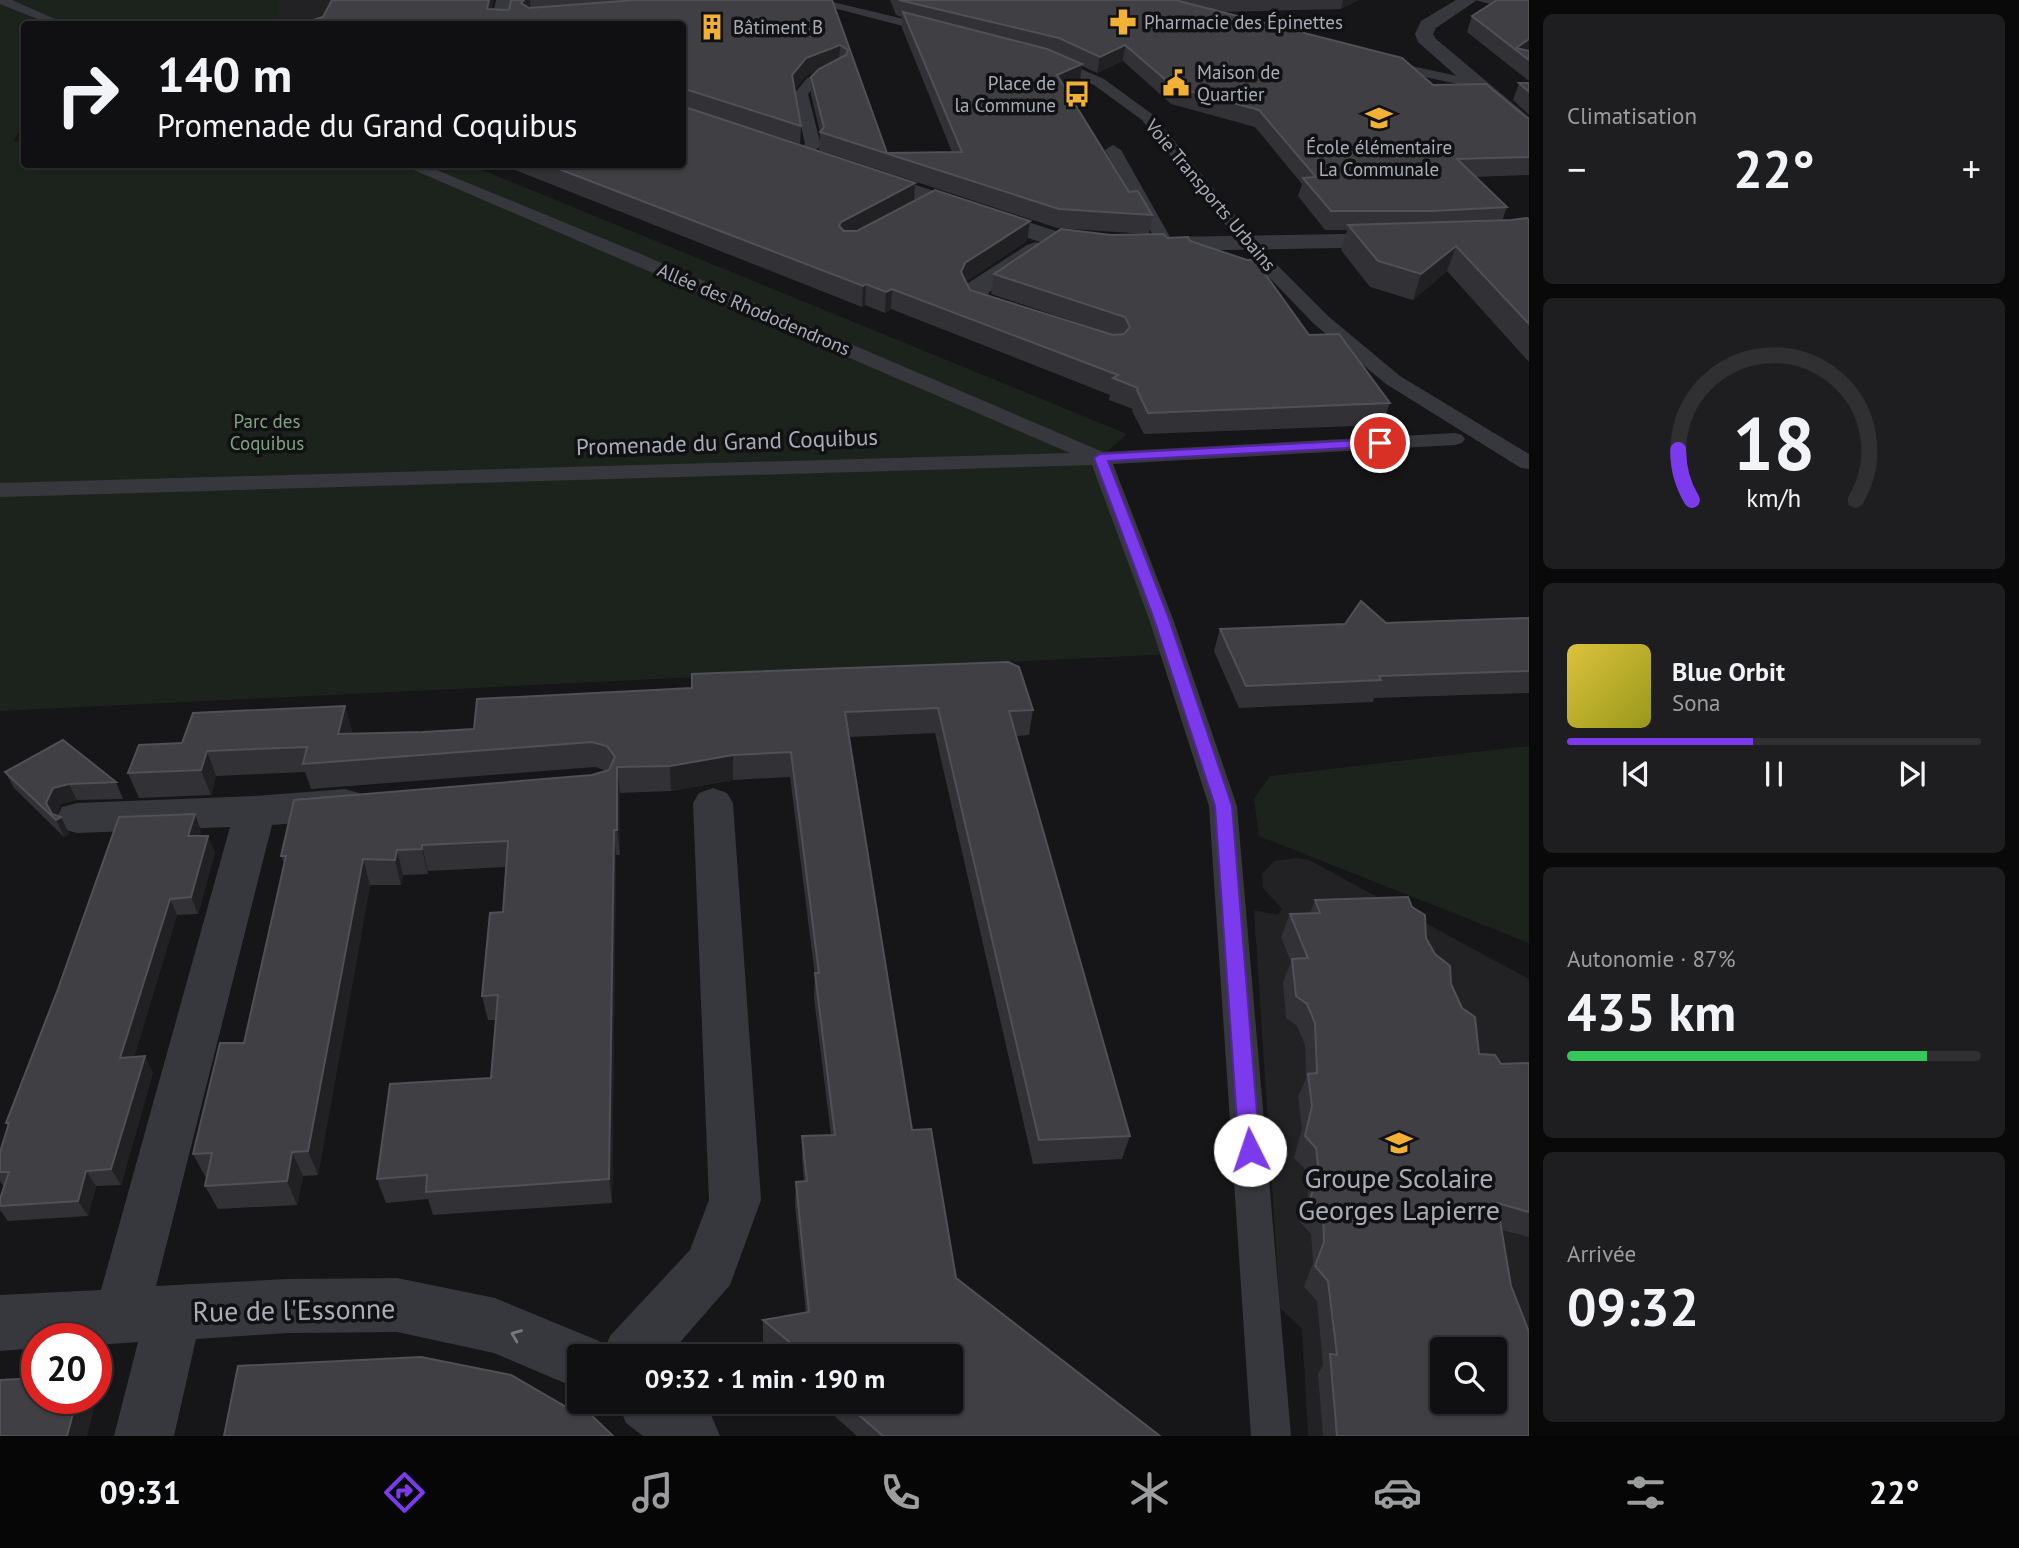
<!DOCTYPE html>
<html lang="fr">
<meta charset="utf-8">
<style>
:root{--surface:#101012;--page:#1e1e20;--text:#f1f3f6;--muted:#9c9d9f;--line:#303032;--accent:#7c3aed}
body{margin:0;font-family:"PT Sans",sans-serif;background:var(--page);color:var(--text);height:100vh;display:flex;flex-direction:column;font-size:26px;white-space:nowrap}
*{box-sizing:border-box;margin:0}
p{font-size:23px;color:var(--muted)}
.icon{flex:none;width:38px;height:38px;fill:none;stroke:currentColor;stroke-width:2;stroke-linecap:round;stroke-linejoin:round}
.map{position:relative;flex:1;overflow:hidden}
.details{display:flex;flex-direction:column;gap:14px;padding:14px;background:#09090a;width:490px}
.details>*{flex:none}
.banner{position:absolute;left:21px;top:21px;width:665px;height:147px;border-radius:7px;box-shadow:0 2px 5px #0004,0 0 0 2px var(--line);background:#101012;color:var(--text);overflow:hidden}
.tools{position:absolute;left:1430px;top:1337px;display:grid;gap:14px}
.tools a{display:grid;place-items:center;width:77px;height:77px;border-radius:7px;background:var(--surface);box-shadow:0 2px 5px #0004,0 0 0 2px var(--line);font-size:35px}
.speed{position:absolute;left:21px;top:1323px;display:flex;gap:14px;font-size:35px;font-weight:700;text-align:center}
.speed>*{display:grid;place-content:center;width:91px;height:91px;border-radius:50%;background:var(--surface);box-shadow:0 2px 5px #0004,0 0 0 2px var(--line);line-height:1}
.speed .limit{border:10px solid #d22;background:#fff;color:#111}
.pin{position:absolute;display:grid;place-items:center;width:60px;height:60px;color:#fff;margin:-30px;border:4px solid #fff;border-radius:50%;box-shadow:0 2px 7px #0007}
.me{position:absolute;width:77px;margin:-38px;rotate:356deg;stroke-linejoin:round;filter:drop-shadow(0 0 5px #0008)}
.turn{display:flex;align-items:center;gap:24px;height:147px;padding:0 21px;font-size:32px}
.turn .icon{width:91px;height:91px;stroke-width:2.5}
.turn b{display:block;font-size:49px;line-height:60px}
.big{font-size:52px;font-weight:700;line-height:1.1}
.details .card{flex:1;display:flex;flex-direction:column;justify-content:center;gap:10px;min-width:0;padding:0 24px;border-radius:10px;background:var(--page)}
.details .dial{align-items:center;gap:0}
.dial svg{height:182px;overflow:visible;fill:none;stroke:var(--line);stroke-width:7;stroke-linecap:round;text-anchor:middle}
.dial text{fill:var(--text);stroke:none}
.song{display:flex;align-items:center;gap:21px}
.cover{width:84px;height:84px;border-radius:10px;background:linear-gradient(135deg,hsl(50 70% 55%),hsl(60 70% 35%))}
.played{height:7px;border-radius:4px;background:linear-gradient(90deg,var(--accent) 45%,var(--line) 45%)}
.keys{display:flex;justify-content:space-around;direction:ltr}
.heat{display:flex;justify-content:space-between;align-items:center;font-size:38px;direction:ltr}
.charge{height:10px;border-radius:5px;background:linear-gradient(90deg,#34c759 87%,var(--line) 0)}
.trip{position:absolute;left:567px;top:1344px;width:396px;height:70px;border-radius:7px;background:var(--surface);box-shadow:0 2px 5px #0004,0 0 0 2px var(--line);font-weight:700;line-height:70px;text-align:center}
.tabs{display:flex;height:112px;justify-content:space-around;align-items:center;background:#060607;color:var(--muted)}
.tabs .icon{width:49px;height:49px}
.tabs .on{color:var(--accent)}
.tabs b{font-size:32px;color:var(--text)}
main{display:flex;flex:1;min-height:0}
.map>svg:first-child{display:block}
.built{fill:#222225;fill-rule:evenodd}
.green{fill:#1c231d}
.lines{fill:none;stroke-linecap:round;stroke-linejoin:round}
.service{fill:#37383d;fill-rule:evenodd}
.minor{fill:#37383d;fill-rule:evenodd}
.wall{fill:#323236}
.shaded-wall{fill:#212124}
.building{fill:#3f3f44;stroke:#4f5156;stroke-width:2;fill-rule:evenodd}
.oneway{stroke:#757881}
.route{fill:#7c3aed;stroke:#51269a;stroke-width:2}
.labels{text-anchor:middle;stroke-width:7;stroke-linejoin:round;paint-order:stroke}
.far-poi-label{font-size:19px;fill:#a8adb8;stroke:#111113;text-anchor:start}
.far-street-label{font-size:19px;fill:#a8adb8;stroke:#111113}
.far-park-label{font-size:19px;fill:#7fa381;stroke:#111113}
.street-label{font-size:23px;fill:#a8adb8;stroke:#111113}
.near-poi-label{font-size:28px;fill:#a8adb8;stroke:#111113}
.near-street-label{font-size:28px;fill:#a8adb8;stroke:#111113}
</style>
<main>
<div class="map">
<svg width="1529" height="1436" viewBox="0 0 1529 1436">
<rect width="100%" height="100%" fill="#161618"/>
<g class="built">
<path d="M258,0H489L481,24H201Z"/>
<path d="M1296,858L1309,860L1529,979V1436H1308L1302,1329L1280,1308L1254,910L1278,915L1282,909L1263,888L1262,874L1274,861ZM1442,1349H1494V1402H1442Z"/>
</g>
<g class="green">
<path d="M0,0H279V24H24V125L13,141H24V164L470,165L1127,434L1100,458L1172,654L0,711Z"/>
<path d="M1529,746V943L1259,836L1254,799L1270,776Z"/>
</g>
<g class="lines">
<g class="service">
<path d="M0,0H12L66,24H50L0,4Z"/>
<path d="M803,0H824L942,28L943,31L937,35Z"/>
<path d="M1475,0H1499L1529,6V14Z"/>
<path d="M1049,55L1104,79L1152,114L1272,260L1328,316L1400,376L1529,454V469L1521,468L1386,384L1314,324L1260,268L1142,120L1094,85L1044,62V56Z"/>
<path d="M1384,60L1476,80L1483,84L1476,88L1379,67V61Z"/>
<path d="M838,64L845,68L843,71L817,84L808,94L821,146L806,156H796L793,153L805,144L794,94L807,78Z"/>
<path d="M1113,145L1121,150L1174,244L1172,248H1160L1158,244L1105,150Z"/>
<path d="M400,164H422L636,252L1103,452L1455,433L1462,435L1465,439L1462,443L1455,445L1113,464L1173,619L1237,806L1291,1436H1251L1209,806L1149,619L1092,465L0,497V483L1070,453Z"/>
</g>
<g class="minor">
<path d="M496,0H514L509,24H491Z"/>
<path d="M1456,0H1477L1436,28L1433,34L1436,39L1529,117V134L1521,133L1418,42L1415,34L1421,21Z"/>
<path d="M864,168L1056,231L1108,238L1395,233L1404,235L1407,240L1404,245L1395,247L1108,252L1043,243L856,180L853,175L856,170Z"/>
<path d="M1036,242L1045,245L1049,250L1045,255L988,293L990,298L1025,309L1028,315L1025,321L1015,323L970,309L961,291L965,285L1027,245Z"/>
<path d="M713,788L727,793L733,803L761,1200L730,1285L668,1356H579V1389L494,1353L397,1332L288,1333L196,1339L174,1436H114L138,1342L96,1345V1339H37V1348L0,1351V1295L101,1290L230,827L77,833L62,829L56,818L62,807L77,803L255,796L345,789L359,793L365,804L359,815L345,819L272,825L156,1286L288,1279L397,1278L495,1298L599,1341L604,1351L610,1336L690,1250L709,1200L693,803L699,793Z"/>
<path d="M618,1402H694L711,1415L720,1436H643L626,1423Z"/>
</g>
</g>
<g class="wall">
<path d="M511,0H832L887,153L952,152L902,28V17L896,15L890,0H1358L1341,9L1223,12L1529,118V175L1475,177L1507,207L1502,221L1529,219V362L1447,271L1413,300L1370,287L1341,250L1347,230H1325L1298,196L1302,184L1255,127L1171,104L1123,61L1097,73L1082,66L1080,81L1065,88L1129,192L1152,215L1149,234L1167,238L1190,241L1309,335L1390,403L1382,425L1144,434L1132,411L1133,409L1109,400L1110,395L891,309L885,313L865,305L862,307L500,164H682L915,183L914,201L1027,241L966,282L970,290L1113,335H1114L991,294L994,274L1111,235L1147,234L1057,228L819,150L820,132L811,95V77L817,71L806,76L795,89L801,126L800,144L682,106V24L492,10H509Z"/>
<path d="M1529,0V81L1467,32L1472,16Z"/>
<path d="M1519,83H1529V115L1513,100Z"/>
<path d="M1529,618V693L1374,698L1373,702L1239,708L1214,651L1220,629Z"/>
<path d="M477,699L1033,710L1029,735L1016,736L1130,1136L1122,1159L1033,1164L935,733L849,737L912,1130L956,1278L1160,1436H857L823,1406V1402H950V1356H779L763,1342V1320L806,1313L795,1205L796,1182L804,1181L802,1160V1136L831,1135L814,998L815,976L790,777L733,780L671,791L620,793V855H616L612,1203L433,1215L428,1199L386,1203L377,1179L491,1078L495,1020H488L482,996L503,912L506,867L428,871V874L403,875L401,885H370L318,1175L303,1176L297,1205L218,1209L205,1186L207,1178H206L193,1154L244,1043L284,864L281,856L607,771L595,767L311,789L305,772L216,776L211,795L139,798L128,773L182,743L345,706L352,731L351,734L423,732L474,729Z"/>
<path d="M5,772L116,782L123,799L77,800L61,804L56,815L61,817L69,834L64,837L14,788Z"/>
<path d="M201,831L199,836L215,852L198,914L177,915L134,1057L153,1072L121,1185L96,1186L88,1216L8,1221L0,1210V1199L4,1187L0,1181V1152L8,1126L6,1123Z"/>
<path d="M1315,900L1426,938L1451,984L1479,1054L1501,1064L1529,1063V1237L1502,1230L1529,1436H1323L1318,1374L1323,1365L1317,1301L1304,1287L1313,1263L1311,1234L1299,1221L1308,1195L1306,1170L1294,1158L1302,1128L1298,1096L1306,1079L1305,1045L1297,1026L1286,1018L1283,982L1291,962L1281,937L1290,914L1310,913Z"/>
</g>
<g class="shaded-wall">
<path d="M489,0H494L489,24L487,9Z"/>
<path d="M524,0H530L531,11L521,3Z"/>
<path d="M1343,0H1358L1341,9Z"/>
<path d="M1529,39V51L1516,48Z"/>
<path d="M840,45L839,62L806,76L792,92V75L806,58Z"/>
<path d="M1125,45L1123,61L1097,73L1100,57Z"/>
<path d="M1082,64L1080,81L1054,93L1057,75Z"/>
<path d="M915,183L914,202L840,242L839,226L841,222Z"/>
<path d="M1030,221L1027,241L963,284L961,272L965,263Z"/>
<path d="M1456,246L1447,271L1413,300L1421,274Z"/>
<path d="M866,284L865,305L862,307L863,286Z"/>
<path d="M892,289L891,309L885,313L886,292Z"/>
<path d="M345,706L352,731L345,759L338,734Z"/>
<path d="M207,751L216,776L211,795L201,770Z"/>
<path d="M733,755V780L671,791L670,766Z"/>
<path d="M617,767L620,793V855L617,830Z"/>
<path d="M69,784L77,800L61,804L54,818L46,803L53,788Z"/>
<path d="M195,814L201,831L195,852L188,836Z"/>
<path d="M61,817L69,834L64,837L56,820Z"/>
<path d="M614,830L616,855L612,1203L609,1179Z"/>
<path d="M208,836L215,852L198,914L191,897Z"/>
<path d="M422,845L428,871V874L422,849Z"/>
<path d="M397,850L403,875L401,885L395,860Z"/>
<path d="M363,859L370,885L318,1175L308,1151Z"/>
<path d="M170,899L177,915L129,1074L120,1058Z"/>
<path d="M145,1056L153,1072L121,1185L111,1169Z"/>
<path d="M292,1152L303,1176L297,1205L287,1181Z"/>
<path d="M86,1171L96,1186L88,1216L78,1201Z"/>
<path d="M96,1392L98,1394L87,1436H67L77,1398H96Z"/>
</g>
<g class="building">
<path d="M332,0H489L487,9L509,10L511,0H524L521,3L529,8L636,0H832L887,153L962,152L903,12L1047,49L1082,64L1057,75L1129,192L1138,191L1152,215L1059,209L820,132L824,127L811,77L819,69L846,55L848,50L840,45L806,58L792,75L801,126L682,88V24H300L323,17Z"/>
<path d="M899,0H1175L1402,58L1433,85L1486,84L1527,118H1529V157L1457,159L1507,207L1432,211H1331L1303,178L1316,177L1259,110L1174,87L1125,45L1100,57L1059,38Z"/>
<path d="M1497,0H1529V39L1516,48L1529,51V60L1472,16Z"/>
<path d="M1519,83H1529V92Z"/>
<path d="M682,106L915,183L841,222L839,226L844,231H857L935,190L1030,221L965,263L961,272L970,290L1113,335L1124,334L1130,327L1125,317L994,274L1061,229L1111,235L1164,234L1167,238L1188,237L1190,241L1247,260H1255L1309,335L1339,334L1390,403L1148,413L1137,390L1138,388L1113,378L1118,375L892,289L886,292L866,284L863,286L546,164H682Z"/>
<path d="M1527,218L1529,219V324L1456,246L1421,274L1378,261L1348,225L1511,220Z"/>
<path d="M1361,601L1386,623L1529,618V671L1379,676L1381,680L1246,686L1220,629L1345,624Z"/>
<path d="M1008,662L1019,667L1033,710L1009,711L1130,1136L1039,1140L938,708L845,712L912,1130L931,1129L956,1278L1160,1436H883L844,1402H950V1356H806L763,1320L809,1312L796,1182L807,1181L802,1136L835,1135L815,973H819L791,752L733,755L670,766L617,767V830H614L609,1179L426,1192L427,1175L377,1179L390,1084L491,1078L498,995L482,996L490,913L503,912L508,841L422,845V849L397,850L395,860L363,859L308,1151L292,1152L287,1181L205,1186L212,1153L193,1154L220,1043H244L286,856H281L294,800L592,775L609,770L615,757L607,746L592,742L303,764L307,747L207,751L201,770L128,773L139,745L182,743L193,713L345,706L338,734L423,732L474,729L477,699L692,688V674Z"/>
<path d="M63,740L116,782L69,784L53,788L46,803L52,814L61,817L56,820L5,772Z"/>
<path d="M195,814L188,836H208L191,897L170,899L120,1058L145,1056L111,1169L86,1171L78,1201L0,1206V1199L9,1172H0V1152L9,1123H6L58,989L119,817Z"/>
<path d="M1408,897L1412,907L1425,915L1426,938L1435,954L1450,966L1451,984L1462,1008L1475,1017L1479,1054L1495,1055L1501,1064L1529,1063V1212L1497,1203L1511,1286L1529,1332V1436H1337L1330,1354L1337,1355L1328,1281L1315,1266L1324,1242L1323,1212L1310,1199L1319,1173L1316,1148L1305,1136L1312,1106L1308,1074L1317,1073L1315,1023L1307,1004L1296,996L1292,959L1308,958L1290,914L1320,913L1315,900ZM1442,1349H1494V1402H1442Z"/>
<path d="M421,1357L511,1375L575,1412L582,1406L613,1436H224L238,1366Z"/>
<path d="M37,1378V1398H77L67,1436H0V1380Z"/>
</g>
<defs><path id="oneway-chevron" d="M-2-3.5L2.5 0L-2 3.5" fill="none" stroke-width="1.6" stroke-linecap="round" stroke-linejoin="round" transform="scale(1.75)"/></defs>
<use class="oneway" href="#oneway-chevron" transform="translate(516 1335) rotate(-158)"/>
<path class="route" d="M1380,439L1384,441V446L1108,461L1169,619L1232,806L1260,1150L1257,1157L1250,1159L1242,1157L1239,1150L1215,806L1154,619L1094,458L1100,454Z"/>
<defs>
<g id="pharmacy-bare" transform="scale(2.1)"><path d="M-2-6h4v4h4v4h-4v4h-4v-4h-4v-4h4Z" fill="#f2b134" stroke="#111113" stroke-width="2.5" paint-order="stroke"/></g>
<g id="building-bare" transform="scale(2.1)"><path d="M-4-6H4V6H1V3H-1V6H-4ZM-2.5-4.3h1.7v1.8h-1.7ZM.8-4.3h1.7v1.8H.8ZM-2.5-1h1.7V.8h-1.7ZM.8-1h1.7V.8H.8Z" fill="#f2b134" stroke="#111113" stroke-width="2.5" paint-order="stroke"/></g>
<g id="civic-bare" transform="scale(2.1)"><path d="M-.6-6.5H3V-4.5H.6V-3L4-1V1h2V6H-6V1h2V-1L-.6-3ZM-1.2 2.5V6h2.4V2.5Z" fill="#f2b134" stroke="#111113" stroke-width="2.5" paint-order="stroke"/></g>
<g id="bus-bare" transform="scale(2.1)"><path d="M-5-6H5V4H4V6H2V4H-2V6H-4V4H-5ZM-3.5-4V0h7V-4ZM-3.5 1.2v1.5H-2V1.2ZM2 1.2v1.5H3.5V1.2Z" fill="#f2b134" stroke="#111113" stroke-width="2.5" paint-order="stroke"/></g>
<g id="school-bare" transform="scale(2.1)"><path d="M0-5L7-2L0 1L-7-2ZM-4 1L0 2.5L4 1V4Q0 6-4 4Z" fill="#f2b134" stroke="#111113" stroke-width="2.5" paint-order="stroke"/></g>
</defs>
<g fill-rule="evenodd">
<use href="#pharmacy-bare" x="1123" y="22"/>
<use href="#building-bare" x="712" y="27"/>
<use href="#civic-bare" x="1176" y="83"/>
<use href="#bus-bare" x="1077" y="94"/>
<use href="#school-bare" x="1379" y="118"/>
<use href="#school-bare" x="1399" y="1143"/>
</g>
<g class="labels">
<g class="far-poi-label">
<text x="1144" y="29">Pharmacie des Épinettes</text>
<text x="733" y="34">Bâtiment B</text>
<text x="1197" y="79">Maison de<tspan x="1197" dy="22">Quartier</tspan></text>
<text x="1056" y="90" text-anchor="end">Place de<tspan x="1056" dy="22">la Commune</tspan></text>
<text x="1379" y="154" text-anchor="middle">École élémentaire<tspan x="1379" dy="22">La Communale</tspan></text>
</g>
<g class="far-street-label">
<text transform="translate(1211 195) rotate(50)" y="7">Voie Transports Urbains</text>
<text transform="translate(754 309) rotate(23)" y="7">Allée des Rhododendrons</text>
</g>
<g class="far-park-label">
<text x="267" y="428">Parc des<tspan x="267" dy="22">Coquibus</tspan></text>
</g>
<g class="street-label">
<text transform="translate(727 442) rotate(-2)" y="8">Promenade du Grand Coquibus</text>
</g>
<g class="near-poi-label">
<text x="1399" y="1188">Groupe Scolaire<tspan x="1399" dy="32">Georges Lapierre</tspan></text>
</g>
<g class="near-street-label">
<text transform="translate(294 1310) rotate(-1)" y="10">Rue de l'Essonne</text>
</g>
</g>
</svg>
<div class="tools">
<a><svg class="icon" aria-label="search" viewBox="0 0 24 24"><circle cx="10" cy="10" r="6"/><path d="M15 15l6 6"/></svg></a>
</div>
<div class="speed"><div class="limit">20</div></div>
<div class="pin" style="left:1380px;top:443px;background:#d93025"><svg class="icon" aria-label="arrive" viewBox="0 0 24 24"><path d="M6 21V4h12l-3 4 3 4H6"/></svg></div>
<svg class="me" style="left:1250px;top:1150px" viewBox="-20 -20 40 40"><circle r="19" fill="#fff"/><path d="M0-13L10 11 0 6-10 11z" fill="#7c3aed"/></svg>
<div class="trip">09:32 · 1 min · 190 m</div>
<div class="banner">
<div class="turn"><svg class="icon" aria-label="right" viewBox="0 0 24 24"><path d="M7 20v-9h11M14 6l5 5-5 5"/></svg><div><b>140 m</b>Promenade du Grand Coquibus</div></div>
</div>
</div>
<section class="details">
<div class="card"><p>Climatisation</p>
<div class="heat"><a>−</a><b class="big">22°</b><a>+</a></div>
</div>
<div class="card dial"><svg viewBox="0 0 100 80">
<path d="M14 69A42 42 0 1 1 86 69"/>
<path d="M14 69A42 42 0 0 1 8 47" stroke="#7c3aed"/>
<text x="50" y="56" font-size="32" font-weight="700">18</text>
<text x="50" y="72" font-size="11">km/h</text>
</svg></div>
<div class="card">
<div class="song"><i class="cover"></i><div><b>Blue Orbit</b><p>Sona</p></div></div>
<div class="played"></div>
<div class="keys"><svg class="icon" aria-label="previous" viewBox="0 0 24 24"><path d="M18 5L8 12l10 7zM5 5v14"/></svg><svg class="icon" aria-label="pause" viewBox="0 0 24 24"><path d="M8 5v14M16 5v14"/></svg><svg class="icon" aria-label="next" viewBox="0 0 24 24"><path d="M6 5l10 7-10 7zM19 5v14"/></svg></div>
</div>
<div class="card"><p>Autonomie · 87%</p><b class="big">435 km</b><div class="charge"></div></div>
<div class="card"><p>Arrivée</p><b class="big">09:32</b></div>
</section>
</main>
<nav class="tabs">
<b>09:31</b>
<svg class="icon on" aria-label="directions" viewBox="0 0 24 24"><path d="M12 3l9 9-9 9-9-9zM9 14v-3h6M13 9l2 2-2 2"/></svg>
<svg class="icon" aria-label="music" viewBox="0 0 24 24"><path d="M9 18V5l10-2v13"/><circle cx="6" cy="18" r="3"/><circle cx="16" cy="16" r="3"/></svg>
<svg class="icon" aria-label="phone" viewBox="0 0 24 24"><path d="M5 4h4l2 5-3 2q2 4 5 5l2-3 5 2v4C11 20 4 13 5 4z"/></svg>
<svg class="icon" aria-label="climate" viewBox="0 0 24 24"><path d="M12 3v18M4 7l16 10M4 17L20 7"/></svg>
<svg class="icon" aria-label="car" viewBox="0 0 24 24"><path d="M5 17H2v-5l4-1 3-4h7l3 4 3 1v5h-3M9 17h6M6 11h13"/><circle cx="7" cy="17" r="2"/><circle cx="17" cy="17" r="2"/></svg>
<svg class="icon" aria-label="filters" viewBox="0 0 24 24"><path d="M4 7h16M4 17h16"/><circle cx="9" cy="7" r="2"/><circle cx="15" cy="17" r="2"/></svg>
<b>22°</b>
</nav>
